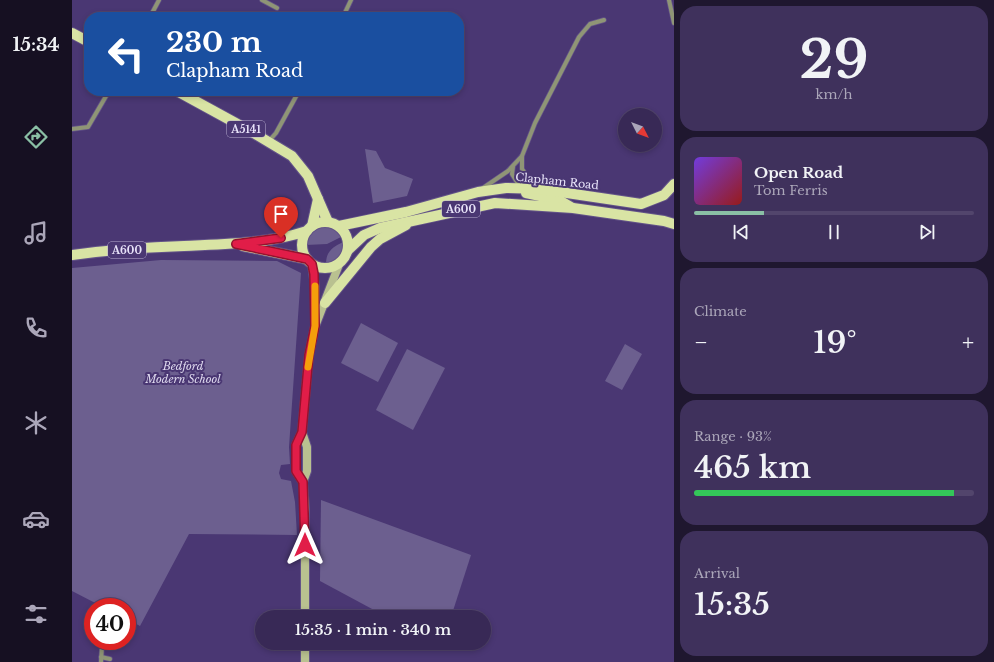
<!DOCTYPE html>
<meta charset="utf-8">
<style>
:root{--surface:#382956;--page:#3f315c;--text:#f1f3f6;--muted:#aba6b9;--line:#52456c;--accent:#8abfa5}
body{margin:0;font-family:"Libre Baskerville",serif;background:var(--page);color:var(--text);height:100vh;display:flex;flex-direction:column;font-size:15px;white-space:nowrap}
*{box-sizing:border-box;margin:0}
p{font-size:13px;color:var(--muted)}
.icon{flex:none;width:22px;height:22px;fill:none;stroke:currentColor;stroke-width:2;stroke-linecap:round;stroke-linejoin:round}
.map{position:relative;flex:1;overflow:hidden}
.panel{display:flex;flex-direction:column;gap:6px;padding:6px;background:#1f172f;width:320px}
.panel>*{flex:none}
.hud{position:absolute;left:12px;top:12px;width:380px;height:84px;border-radius:16px;box-shadow:0 2px 6px #0003,0 0 0 1px var(--line);background:#1a4fa0;color:#fff;overflow:hidden}
.needle{width:26px;rotate:132deg}
.fabs{position:absolute;left:546px;top:108px;display:grid;gap:8px}
.fabs a{display:grid;place-items:center;width:44px;height:44px;border-radius:50%;background:var(--surface);box-shadow:0 2px 6px #0003,0 0 0 1px var(--line);font-size:20px}
.speed{position:absolute;left:12px;top:598px;display:flex;gap:8px;font-size:20px;font-weight:700;text-align:center}
.speed>*{display:grid;place-content:center;width:52px;height:52px;border-radius:50%;background:var(--surface);box-shadow:0 2px 6px #0003,0 0 0 1px var(--line);line-height:1}
.speed .limit{border:6px solid #d22;background:#fff;color:#111}
.pin{position:absolute;display:grid;place-items:center;width:34px;height:34px;color:#fff;margin:-41px -17px;border-radius:50% 50% 50% 0;rotate:-45deg;box-shadow:0 0 4px #0007}
.pin .icon{rotate:45deg}
.me{position:absolute;width:44px;margin:-22px;rotate:0deg;stroke-linejoin:round;filter:drop-shadow(0 0 3px #0008)}
.turn{display:flex;align-items:center;gap:14px;height:84px;padding:0 16px;font-size:18px}
.turn .icon{width:52px;height:52px;stroke-width:2.5}
.turn b{display:block;font-size:28px;line-height:34px}
.big{font-size:30px;font-weight:600;line-height:1.1}
.panel .card{flex:1;display:flex;flex-direction:column;justify-content:center;gap:6px;min-width:0;padding:0 14px;border-radius:16px;background:var(--page)}
.panel .dial{align-items:center;gap:0}
.dial b{font-size:52px;line-height:1}
.song{display:flex;align-items:center;gap:12px}
.cover{width:48px;height:48px;border-radius:6px;background:linear-gradient(135deg,hsl(260 70% 55%),hsl(0 70% 35%))}
.played{height:4px;border-radius:2px;background:linear-gradient(90deg,var(--accent) 25%,var(--line) 25%)}
.keys{display:flex;justify-content:space-around;direction:ltr}
.heat{display:flex;justify-content:space-between;align-items:center;font-size:22px;direction:ltr}
.charge{height:6px;border-radius:3px;background:linear-gradient(90deg,#34c759 93%,var(--line) 0)}
.trip{position:absolute;left:183px;top:610px;width:236px;height:40px;border-radius:20px;background:var(--surface);box-shadow:0 2px 6px #0003,0 0 0 1px var(--line);font-weight:600;line-height:40px;text-align:center}
main{display:flex;flex:1;min-height:0}
.menu{display:flex;flex-direction:column;width:72px;justify-content:space-around;align-items:center;background:#161022;color:var(--muted)}
.menu .icon{width:28px;height:28px}
.menu .current{color:var(--accent)}
.menu b{font-size:18px;color:var(--text)}
.map>svg:first-child{display:block}
.green{fill:#6c5f8f}
.lines{fill:none;stroke-linecap:round;stroke-linejoin:round}
.street-casing{stroke:#635388;stroke-width:5.5}
.secondary-casing{stroke:#635388;stroke-width:10}
.primary-casing{stroke:#635388;stroke-width:12}
.street{stroke:#8f9576;stroke-width:4}
.secondary{stroke:#b9c190;stroke-width:8}
.primary{stroke:#d9e4a4;stroke-width:10}
.route-casing{stroke:#92132f;stroke-width:10}
.route{stroke:#e11d48;stroke-width:7}
.slow{stroke:#f59e0b;stroke-width:7}
.labels{text-anchor:middle;stroke-width:4;stroke-linejoin:round;paint-order:stroke}
.shield{fill:#4a3773;stroke:#b9afd1;stroke-width:1}
.shield-label{font-size:10px;font-weight:bold;fill:#e8e3f9}
.street-label{font-size:11px;fill:#e8e3f9;stroke:#4a3773}
.park-label{font-size:11px;font-style:italic;fill:#dfdaef;stroke:#4a3773}
</style>
<main>
<nav class="menu">
<b>15:34</b>
<svg class="icon current" aria-label="directions" viewBox="0 0 24 24"><path d="M12 3l9 9-9 9-9-9zM9 14v-3h6M13 9l2 2-2 2"/></svg>
<svg class="icon" aria-label="music" viewBox="0 0 24 24"><path d="M9 18V5l10-2v13"/><circle cx="6" cy="18" r="3"/><circle cx="16" cy="16" r="3"/></svg>
<svg class="icon" aria-label="phone" viewBox="0 0 24 24"><path d="M5 4h4l2 5-3 2q2 4 5 5l2-3 5 2v4C11 20 4 13 5 4z"/></svg>
<svg class="icon" aria-label="climate" viewBox="0 0 24 24"><path d="M12 3v18M4 7l16 10M4 17L20 7"/></svg>
<svg class="icon" aria-label="car" viewBox="0 0 24 24"><path d="M5 17H2v-5l4-1 3-4h7l3 4 3 1v5h-3M9 17h6M6 11h13"/><circle cx="7" cy="17" r="2"/><circle cx="17" cy="17" r="2"/></svg>
<svg class="icon" aria-label="filters" viewBox="0 0 24 24"><path d="M4 7h16M4 17h16"/><circle cx="9" cy="7" r="2"/><circle cx="15" cy="17" r="2"/></svg>
</nav>
<div class="map">
<svg width="602" height="662" viewBox="0 0 602 662">
<rect width="100%" height="100%" fill="#4a3773"/>
<g class="green">
<path d="M293,149L304,151L313,168L341,179L335,196L301,203Z"/>
<path d="M252,227L261,228L269,237L255,244L234,245C237,234 241,229 252,227Z"/>
<path d="M271,242C272,254 266,261 254,264C254,251 261,247 271,242Z"/>
<path d="M89,260L205,261L229,273L217,447L218,464L209,465L207,473L209,479L219,481L223,502L225,535L117,534L68,626L55,619V607H31L0,591V268Z"/>
<path d="M289,323L326,343L306,382L269,363Z"/>
<path d="M553,344L570,354L550,390L533,381Z"/>
<path d="M335,349L373,368L341,430L304,410Z"/>
<path d="M249,500L399,555L379,617H315L248,581Z"/>
</g>
<g class="lines">
<g class="street-casing">
<g id="street">
<path d="M190,0L205,8"/>
<path d="M597,0L602,23"/>
<path d="M78,17L87,0"/>
<path d="M271,17L279,0"/>
<path d="M0,129L16,127L37,91"/>
<path d="M196,142L204,133L227,91"/>
<path d="M450,156V169L462,186"/>
<path d="M441,167L440,174L448,187"/>
<path d="M411,188L436,171L450,156L463,123L507,37L518,24L532,20"/>
<path d="M29,657L38,659"/>
<path d="M29,662L30,646"/>
</g>
</g>
<g class="secondary-casing">
<g id="secondary">
<path d="M244,324L268,262"/>
<path d="M230,432L235,447V471L231,482L233,509V617"/>
<path d="M231,482L224,471V445L230,432L237,355L243,326V287L240,264"/>
<path d="M233,643V662"/>
</g>
</g>
<g class="primary-casing">
<g id="primary">
<path d="M0,33L17,42"/>
<path d="M105,91L180,132L220,156L236,176L256,222"/>
<path d="M454,193L487,200L499,207"/>
<circle cx="253" cy="245" r="23"/>
<path d="M240,226L246,199"/>
<path d="M267,226L334,212L406,192L434,188L468,189L569,204L592,195L602,184"/>
<path d="M171,246L235,259"/>
<path d="M276,250L292,235L308,228L423,203L501,208L592,221L602,224"/>
<path d="M0,255C37,250 75,247 112,246C154,244 195,244 235,231"/>
<path d="M253,303L299,247L308,239L334,225"/>
</g>
</g>
<use href="#street" class="street"/>
<use href="#secondary" class="secondary"/>
<use href="#primary" class="primary"/>
</g>
<g class="lines">
<g class="route-casing">
<path id="route" d="M209,238L164,244L235,259L240,264L242,274L243,326L237,355L230,432L224,445V471L231,482L233,545"/>
</g>
<use href="#route" class="route"/>
<path class="slow" d="M236,367L243,326V286"/>
</g>
<g class="labels">
<g class="shield">
<rect x="155" y="121" width="38" height="16" rx="3"/>
<rect x="370" y="201" width="38" height="16" rx="3"/>
<rect x="36" y="242" width="38" height="16" rx="3"/>
</g>
<g class="shield-label">
<text x="174" y="133">A5141</text>
<text x="389" y="213">A600</text>
<text x="55" y="254">A600</text>
</g>
<g class="street-label">
<text transform="translate(485 181) rotate(6)" y="4">Clapham Road</text>
</g>
<g class="park-label">
<text x="111" y="370">Bedford<tspan x="111" dy="13">Modern School</tspan></text>
</g>
</g>
</svg>
<div class="fabs">
<a><svg class="needle" viewBox="-14 -14 28 28"><path d="M0-13l5 13h-10z" fill="#e53935"/><path d="M0 13l5-13h-10z" fill="#aba6b9"/></svg></a>
</div>
<div class="speed"><div class="limit">40</div></div>
<div class="pin" style="left:209px;top:238px;background:#d93025"><svg class="icon" aria-label="arrive" viewBox="0 0 24 24"><path d="M6 21V4h12l-3 4 3 4H6"/></svg></div>
<svg class="me" style="left:233px;top:545px" viewBox="-20 -20 40 40"><path d="M0-17L14 15 0 8-14 15z" fill="#e11d48" stroke="#fff" stroke-width="4"/></svg>
<div class="trip">15:35 · 1 min · 340 m</div>
<div class="hud">
<div class="turn"><svg class="icon" aria-label="left" viewBox="0 0 24 24"><path d="M17 20v-9H6M10 6l-5 5 5 5"/></svg><div><b>230 m</b>Clapham Road</div></div>
</div>
</div>
<section class="panel">
<div class="card dial"><b>29</b><p>km/h</p></div>
<div class="card">
<div class="song"><i class="cover"></i><div><b>Open Road</b><p>Tom Ferris</p></div></div>
<div class="played"></div>
<div class="keys"><svg class="icon" aria-label="previous" viewBox="0 0 24 24"><path d="M18 5L8 12l10 7zM5 5v14"/></svg><svg class="icon" aria-label="pause" viewBox="0 0 24 24"><path d="M8 5v14M16 5v14"/></svg><svg class="icon" aria-label="next" viewBox="0 0 24 24"><path d="M6 5l10 7-10 7zM19 5v14"/></svg></div>
</div>
<div class="card"><p>Climate</p>
<div class="heat"><a>−</a><b class="big">19°</b><a>+</a></div>
</div>
<div class="card"><p>Range · 93%</p><b class="big">465 km</b><div class="charge"></div></div>
<div class="card"><p>Arrival</p><b class="big">15:35</b></div>
</section>
</main>
